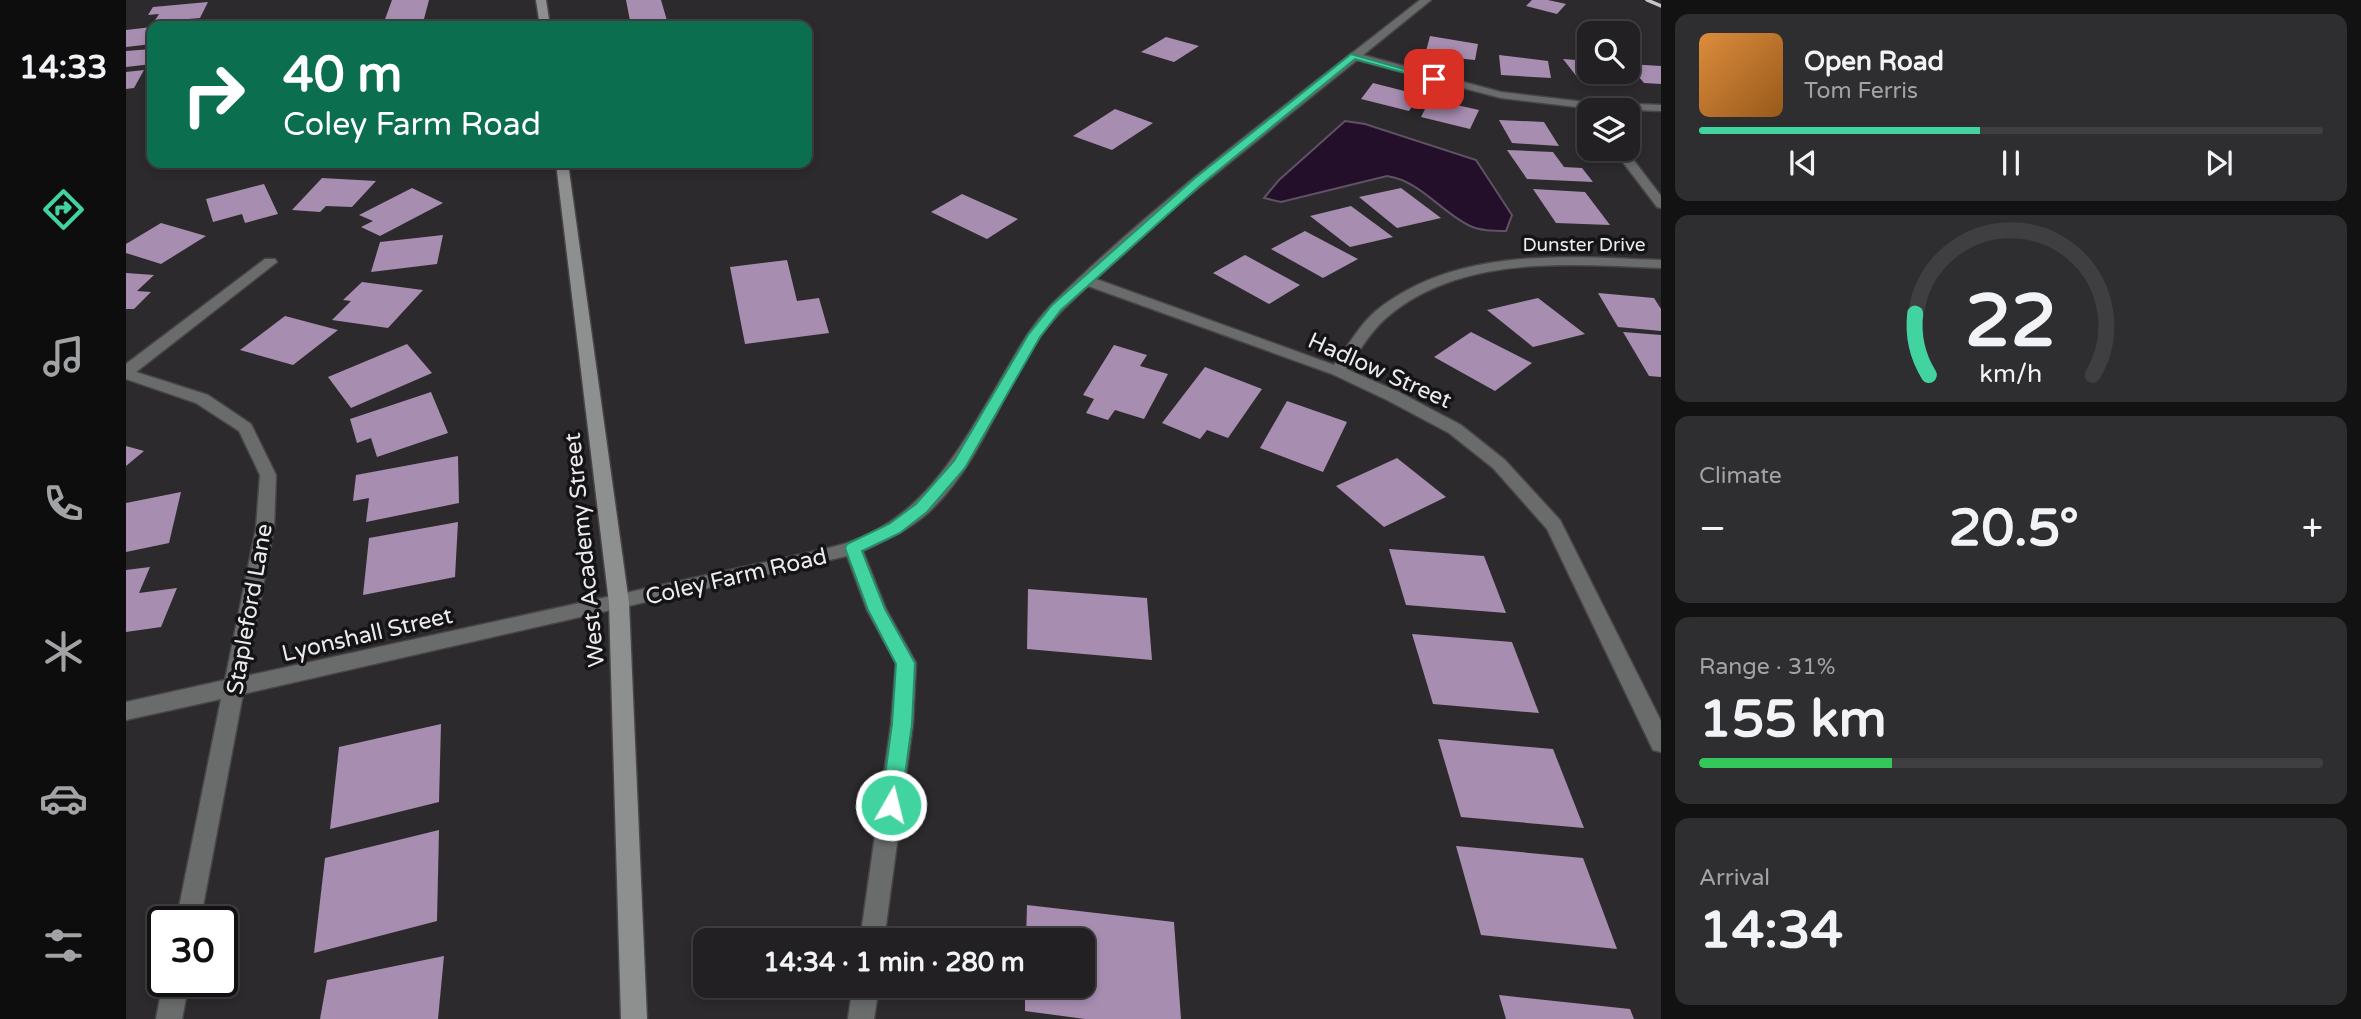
<!DOCTYPE html>
<meta charset="utf-8">
<style>
:root{--surface:#222022;--page:#2e2d2f;--text:#f1f3f6;--muted:#a2a3a5;--line:#3f3e40;--accent:#42d4a0}
body{margin:0;font-family:"Varela Round",sans-serif;background:var(--page);color:var(--text);height:100vh;display:flex;flex-direction:column;font-size:26px;white-space:nowrap}
*{box-sizing:border-box;margin:0}
p{font-size:23px;color:var(--muted)}
.icon{flex:none;width:38px;height:38px;fill:none;stroke:currentColor;stroke-width:2;stroke-linecap:round;stroke-linejoin:round}
.map{position:relative;flex:1;overflow:hidden}
.panel{display:flex;flex-direction:column;gap:14px;padding:14px;background:#131213;width:700px}
.panel>*{flex:none}
.guide{position:absolute;left:21px;top:21px;width:665px;height:147px;border-radius:14px;box-shadow:0 4px 10px #0003,0 0 0 2px var(--line);background:#0b6e4f;color:#fff;overflow:hidden}
.tools{position:absolute;left:1451px;top:21px;display:grid;gap:14px}
.tools a{display:grid;place-items:center;width:63px;height:63px;border-radius:14px;background:var(--surface);box-shadow:0 4px 10px #0003,0 0 0 2px var(--line);font-size:35px}
.speed{position:absolute;left:21px;top:906px;display:flex;gap:14px;font-size:35px;font-weight:700;text-align:center}
.speed>*{display:grid;place-content:center;width:91px;height:91px;border-radius:50%;background:var(--surface);box-shadow:0 4px 10px #0003,0 0 0 2px var(--line);line-height:1}
.speed .limit{border:4px solid #111;border-radius:10px;background:#fff;color:#111}
.pin{position:absolute;display:grid;place-items:center;width:60px;height:60px;color:#fff;margin:-30px;border-radius:14px;box-shadow:0 4px 10px #0006}
.me{position:absolute;width:77px;margin:-38px;rotate:8deg;stroke-linejoin:round;filter:drop-shadow(0 0 5px #0008)}
.turn{display:flex;align-items:center;gap:24px;height:147px;padding:0 21px;font-size:32px}
.turn .icon{width:91px;height:91px;stroke-width:2.5}
.turn b{display:block;font-size:49px;line-height:60px}
.big{font-size:52px;font-weight:800;line-height:1.1}
.panel .tile{flex:1;display:flex;flex-direction:column;justify-content:center;gap:10px;min-width:0;padding:0 24px;border-radius:14px;background:var(--page)}
.panel .dial{align-items:center;gap:0}
.dial svg{height:182px;overflow:visible;fill:none;stroke:var(--line);stroke-width:7;stroke-linecap:round;text-anchor:middle}
.dial text{fill:var(--text);stroke:none}
.song{display:flex;align-items:center;gap:21px}
.cover{width:84px;height:84px;border-radius:10px;background:linear-gradient(135deg,hsl(30 70% 55%),hsl(30 70% 35%))}
.played{height:7px;border-radius:4px;background:linear-gradient(90deg,var(--accent) 45%,var(--line) 45%)}
.keys{display:flex;justify-content:space-around;direction:ltr}
.heat{display:flex;justify-content:space-between;align-items:center;font-size:38px;direction:ltr}
.charge{height:10px;border-radius:5px;background:linear-gradient(90deg,#34c759 31%,var(--line) 0)}
.trip{position:absolute;left:567px;top:928px;width:402px;height:70px;border-radius:14px;background:var(--surface);box-shadow:0 4px 10px #0003,0 0 0 2px var(--line);font-weight:800;line-height:70px;text-align:center}
main{display:flex;flex:1;min-height:0}
.tabs{display:flex;flex-direction:column;width:126px;justify-content:space-around;align-items:center;background:#0e0d0e;color:var(--muted)}
.tabs .icon{width:49px;height:49px}
.tabs .on{color:var(--accent)}
.tabs b{font-size:32px;color:var(--text)}
.map>svg:first-child{display:block}
.water{fill:#240f2b;stroke:#605165;stroke-width:2}
.building{fill:#a78db0}
.lines{fill:none;stroke-linecap:round;stroke-linejoin:round}
.minor-casing{stroke:#484549;stroke-width:3}
.secondary-casing{stroke:#484549;stroke-width:3}
.minor{fill:#6a6c6b;fill-rule:evenodd}
.secondary{fill:#8d908e;fill-rule:evenodd}
.rail{stroke:#c7c5c7;stroke-width:3.5}
.route{fill:#42d4a0;stroke:#2b8a68;stroke-width:2}
.labels{text-anchor:middle;stroke-width:7;stroke-linejoin:round;paint-order:stroke}
.far-street-label{font-size:19px;fill:#eceaec;stroke:#141315}
.street-label{font-size:23px;fill:#eceaec;stroke:#141315}
</style>
<main>
<nav class="tabs">
<b>14:33</b>
<svg class="icon on" aria-label="directions" viewBox="0 0 24 24"><path d="M12 3l9 9-9 9-9-9zM9 14v-3h6M13 9l2 2-2 2"/></svg>
<svg class="icon" aria-label="music" viewBox="0 0 24 24"><path d="M9 18V5l10-2v13"/><circle cx="6" cy="18" r="3"/><circle cx="16" cy="16" r="3"/></svg>
<svg class="icon" aria-label="phone" viewBox="0 0 24 24"><path d="M5 4h4l2 5-3 2q2 4 5 5l2-3 5 2v4C11 20 4 13 5 4z"/></svg>
<svg class="icon" aria-label="climate" viewBox="0 0 24 24"><path d="M12 3v18M4 7l16 10M4 17L20 7"/></svg>
<svg class="icon" aria-label="car" viewBox="0 0 24 24"><path d="M5 17H2v-5l4-1 3-4h7l3 4 3 1v5h-3M9 17h6M6 11h13"/><circle cx="7" cy="17" r="2"/><circle cx="17" cy="17" r="2"/></svg>
<svg class="icon" aria-label="filters" viewBox="0 0 24 24"><path d="M4 7h16M4 17h16"/><circle cx="9" cy="7" r="2"/><circle cx="15" cy="17" r="2"/></svg>
</nav>
<div class="map">
<svg width="1535" height="1019" viewBox="0 0 1535 1019">
<rect width="100%" height="100%" fill="#2d2a2e"/>
<path class="water" d="M1219,121L1239,124L1350,160L1386,215L1380,231C1368,231 1353,231 1342,225C1313,210 1294,181 1261,176L1155,202L1138,198L1153,180Z"/>
<g class="building">
<path d="M266,0H303L298,19L258,22Z"/>
<path d="M500,0H535L542,24L505,26Z"/>
<path d="M1406,0H1422L1440,4L1431,14L1400,6Z"/>
<path d="M82,2L74,18L28,22L33,14L22,15L27,7Z"/>
<path d="M26,27V44L0,47V30Z"/>
<path d="M1304,36L1352,44L1349,60L1299,55Z"/>
<path d="M1040,37L1073,46L1048,62L1015,52Z"/>
<path d="M26,49V64L0,67V51Z"/>
<path d="M1373,55L1422,61L1425,78L1375,75Z"/>
<path d="M1437,59L1463,61V72H1492L1497,78L1475,77L1480,83L1455,82Z"/>
<path d="M1502,64L1535,66V84L1518,83Z"/>
<path d="M18,70L8,88L0,89V72Z"/>
<path d="M1247,83L1294,95L1283,111L1235,99Z"/>
<path d="M1304,99L1353,110L1344,129L1295,117Z"/>
<path d="M989,109L1027,123L986,150L947,136Z"/>
<path d="M1373,120L1418,122L1433,146L1386,143Z"/>
<path d="M1381,150L1427,152L1438,167L1456,168L1467,182L1401,179Z"/>
<path d="M196,178L250,181L226,207L200,206L194,212L166,210Z"/>
<path d="M138,184L152,214L119,223L116,214L87,222L80,199Z"/>
<path d="M286,188L317,203L254,236L235,227L247,221L233,215Z"/>
<path d="M1275,188L1315,218L1271,228L1233,197Z"/>
<path d="M1407,189L1459,192L1484,225L1430,223Z"/>
<path d="M836,194L892,219L861,239L805,212Z"/>
<path d="M1225,206L1267,237L1224,247L1184,216Z"/>
<path d="M35,223L80,236L35,264L0,253V244Z"/>
<path d="M1179,231L1232,259L1197,278L1145,249Z"/>
<path d="M317,235L311,264L245,272L254,242Z"/>
<path d="M1119,255L1174,285L1143,304L1087,273Z"/>
<path d="M661,260L671,301L693,298L703,333L619,344L604,267Z"/>
<path d="M0,273L28,275L11,291L25,292L8,309H0Z"/>
<path d="M236,282L297,290L262,328L206,320L225,301L217,300Z"/>
<path d="M1472,293L1528,298L1535,309V331L1492,327Z"/>
<path d="M1412,298L1459,334L1407,347L1361,310Z"/>
<path d="M159,316L212,330L167,365L114,350Z"/>
<path d="M1345,332L1406,363L1369,391L1308,357Z"/>
<path d="M1497,332L1535,335V377L1523,376Z"/>
<path d="M281,344L306,373L225,408L202,377Z"/>
<path d="M988,345L1021,355L1014,366L1042,374L1018,419L989,410L982,420L960,413L968,399L957,395Z"/>
<path d="M1079,367L1136,389L1102,438L1081,430L1074,439L1036,423Z"/>
<path d="M305,392L322,433L251,457L245,438L231,443L224,419Z"/>
<path d="M1161,401L1221,422L1197,472L1134,448Z"/>
<path d="M0,446L18,451L0,466Z"/>
<path d="M332,456L333,503L240,522L243,498L227,501L230,475Z"/>
<path d="M1271,458L1320,497L1258,527L1210,486Z"/>
<path d="M55,492L43,543L0,552V503Z"/>
<path d="M332,522L329,577L237,595L243,538Z"/>
<path d="M1263,549L1358,556L1380,613L1280,605Z"/>
<path d="M24,567L13,593L51,588L35,627L0,632V570Z"/>
<path d="M902,589L1021,598L1026,660L901,649Z"/>
<path d="M1286,634L1386,642L1413,713L1307,704Z"/>
<path d="M315,724L313,802L204,829L213,747Z"/>
<path d="M1312,739L1427,749L1458,828L1335,817Z"/>
<path d="M313,830L311,921L188,953L199,858Z"/>
<path d="M1330,846L1457,858L1491,949L1355,935Z"/>
<path d="M901,905L1048,922L1055,1019H959L899,1011V985H957V940H900Z"/>
<path d="M318,956L312,1019H194L201,980Z"/>
<path d="M1373,995L1504,1009L1508,1019H1380Z"/>
</g>
<g class="lines">
<g class="minor-casing">
<g id="minor">
<path d="M1294,0H1305L1237,55L1375,92L1459,102L1535,105V111L1459,108L1375,98L1231,60L1056,201L970,279L1208,365C1222,346 1233,325 1251,310C1330,247 1440,256 1535,260V268C1444,264 1334,254 1260,318C1244,332 1233,352 1220,369L1273,392L1335,425L1379,460L1434,520L1535,721V752L1527,750L1421,529L1367,468L1323,433L1261,400L1206,374L962,286C945,302 928,317 914,337C875,393 854,465 802,513C783,530 760,540 737,551L760,609L790,663L787,724L758,940H734L765,724L770,663L741,610L721,556L117,694L74,922H50L95,699L0,720V702L99,680L130,528L134,475L113,431L70,403L0,379V364L139,259H149L151,262L10,372L82,395L125,424L150,475L148,528L120,676L659,558C679,553 701,549 721,543C797,518 833,450 871,386C888,357 903,327 927,303C1039,193 1171,97 1294,0Z"/>
<path d="M1487,149H1499L1535,196V208L1531,207Z"/>
<path d="M37,982H63L56,1019H30Z"/>
<path d="M727,985H753L748,1019H722Z"/>
</g>
</g>
<g class="secondary-casing">
<g id="secondary">
<path d="M410,0H420L424,26H414Z"/>
<path d="M430,163H442L503,603L521,1019H495L483,603Z"/>
</g>
</g>
<use href="#minor" class="minor"/>
<use href="#secondary" class="secondary"/>
<path class="rail" d="M1521,0L1535,6"/>
</g>
<path class="route" d="M1225,54L1313,79L1308,81L1229,59L1077,183L935,310L914,337L839,468L801,512L774,533L736,551L759,609L789,663L786,724L775,805L772,812L765,815L758,812L755,805L766,724L770,664L742,610L719,548L721,544L763,524L790,504L828,461L902,335L926,305L1069,178Z"/>
<g class="labels">
<g class="far-street-label">
<text x="1458" y="251">Dunster Drive</text>
</g>
<g class="street-label">
<text transform="translate(1254 370) rotate(24)" y="8">Hadlow Street</text>
<text transform="translate(458 550) rotate(-96)" y="8">West Academy Street</text>
<text transform="translate(610 576) rotate(-13)" y="8">Coley Farm Road</text>
<text transform="translate(123 609) rotate(-80)" y="8">Stapleford Lane</text>
<text transform="translate(241 634) rotate(-13)" y="8">Lyonshall Street</text>
</g>
</g>
</svg>
<div class="tools">
<a><svg class="icon" aria-label="search" viewBox="0 0 24 24"><circle cx="10" cy="10" r="6"/><path d="M15 15l6 6"/></svg></a>
<a><svg class="icon" aria-label="layers" viewBox="0 0 24 24"><path d="M12 4l9 5-9 5-9-5zM3 14l9 5 9-5"/></svg></a>
</div>
<div class="speed"><div class="limit">30</div></div>
<div class="pin" style="left:1308px;top:79px;background:#d93025"><svg class="icon" aria-label="arrive" viewBox="0 0 24 24"><path d="M6 21V4h12l-3 4 3 4H6"/></svg></div>
<svg class="me" style="left:765px;top:805px" viewBox="-20 -20 40 40"><circle r="17" fill="#42d4a0" stroke="#fff" stroke-width="3"/><path d="M0-11L8 9 0 5-8 9z" fill="#fff"/></svg>
<div class="trip">14:34 · 1 min · 280 m</div>
<div class="guide">
<div class="turn"><svg class="icon" aria-label="right" viewBox="0 0 24 24"><path d="M7 20v-9h11M14 6l5 5-5 5"/></svg><div><b>40 m</b>Coley Farm Road</div></div>
</div>
</div>
<section class="panel">
<div class="tile">
<div class="song"><i class="cover"></i><div><b>Open Road</b><p>Tom Ferris</p></div></div>
<div class="played"></div>
<div class="keys"><svg class="icon" aria-label="previous" viewBox="0 0 24 24"><path d="M18 5L8 12l10 7zM5 5v14"/></svg><svg class="icon" aria-label="pause" viewBox="0 0 24 24"><path d="M8 5v14M16 5v14"/></svg><svg class="icon" aria-label="next" viewBox="0 0 24 24"><path d="M6 5l10 7-10 7zM19 5v14"/></svg></div>
</div>
<div class="tile dial"><svg viewBox="0 0 100 80">
<path d="M14 69A42 42 0 1 1 86 69"/>
<path d="M14 69A42 42 0 0 1 8 42" stroke="#42d4a0"/>
<text x="50" y="56" font-size="32" font-weight="700">22</text>
<text x="50" y="72" font-size="11">km/h</text>
</svg></div>
<div class="tile"><p>Climate</p>
<div class="heat"><a>−</a><b class="big">20.5°</b><a>+</a></div>
</div>
<div class="tile"><p>Range · 31%</p><b class="big">155 km</b><div class="charge"></div></div>
<div class="tile"><p>Arrival</p><b class="big">14:34</b></div>
</section>
</main>
